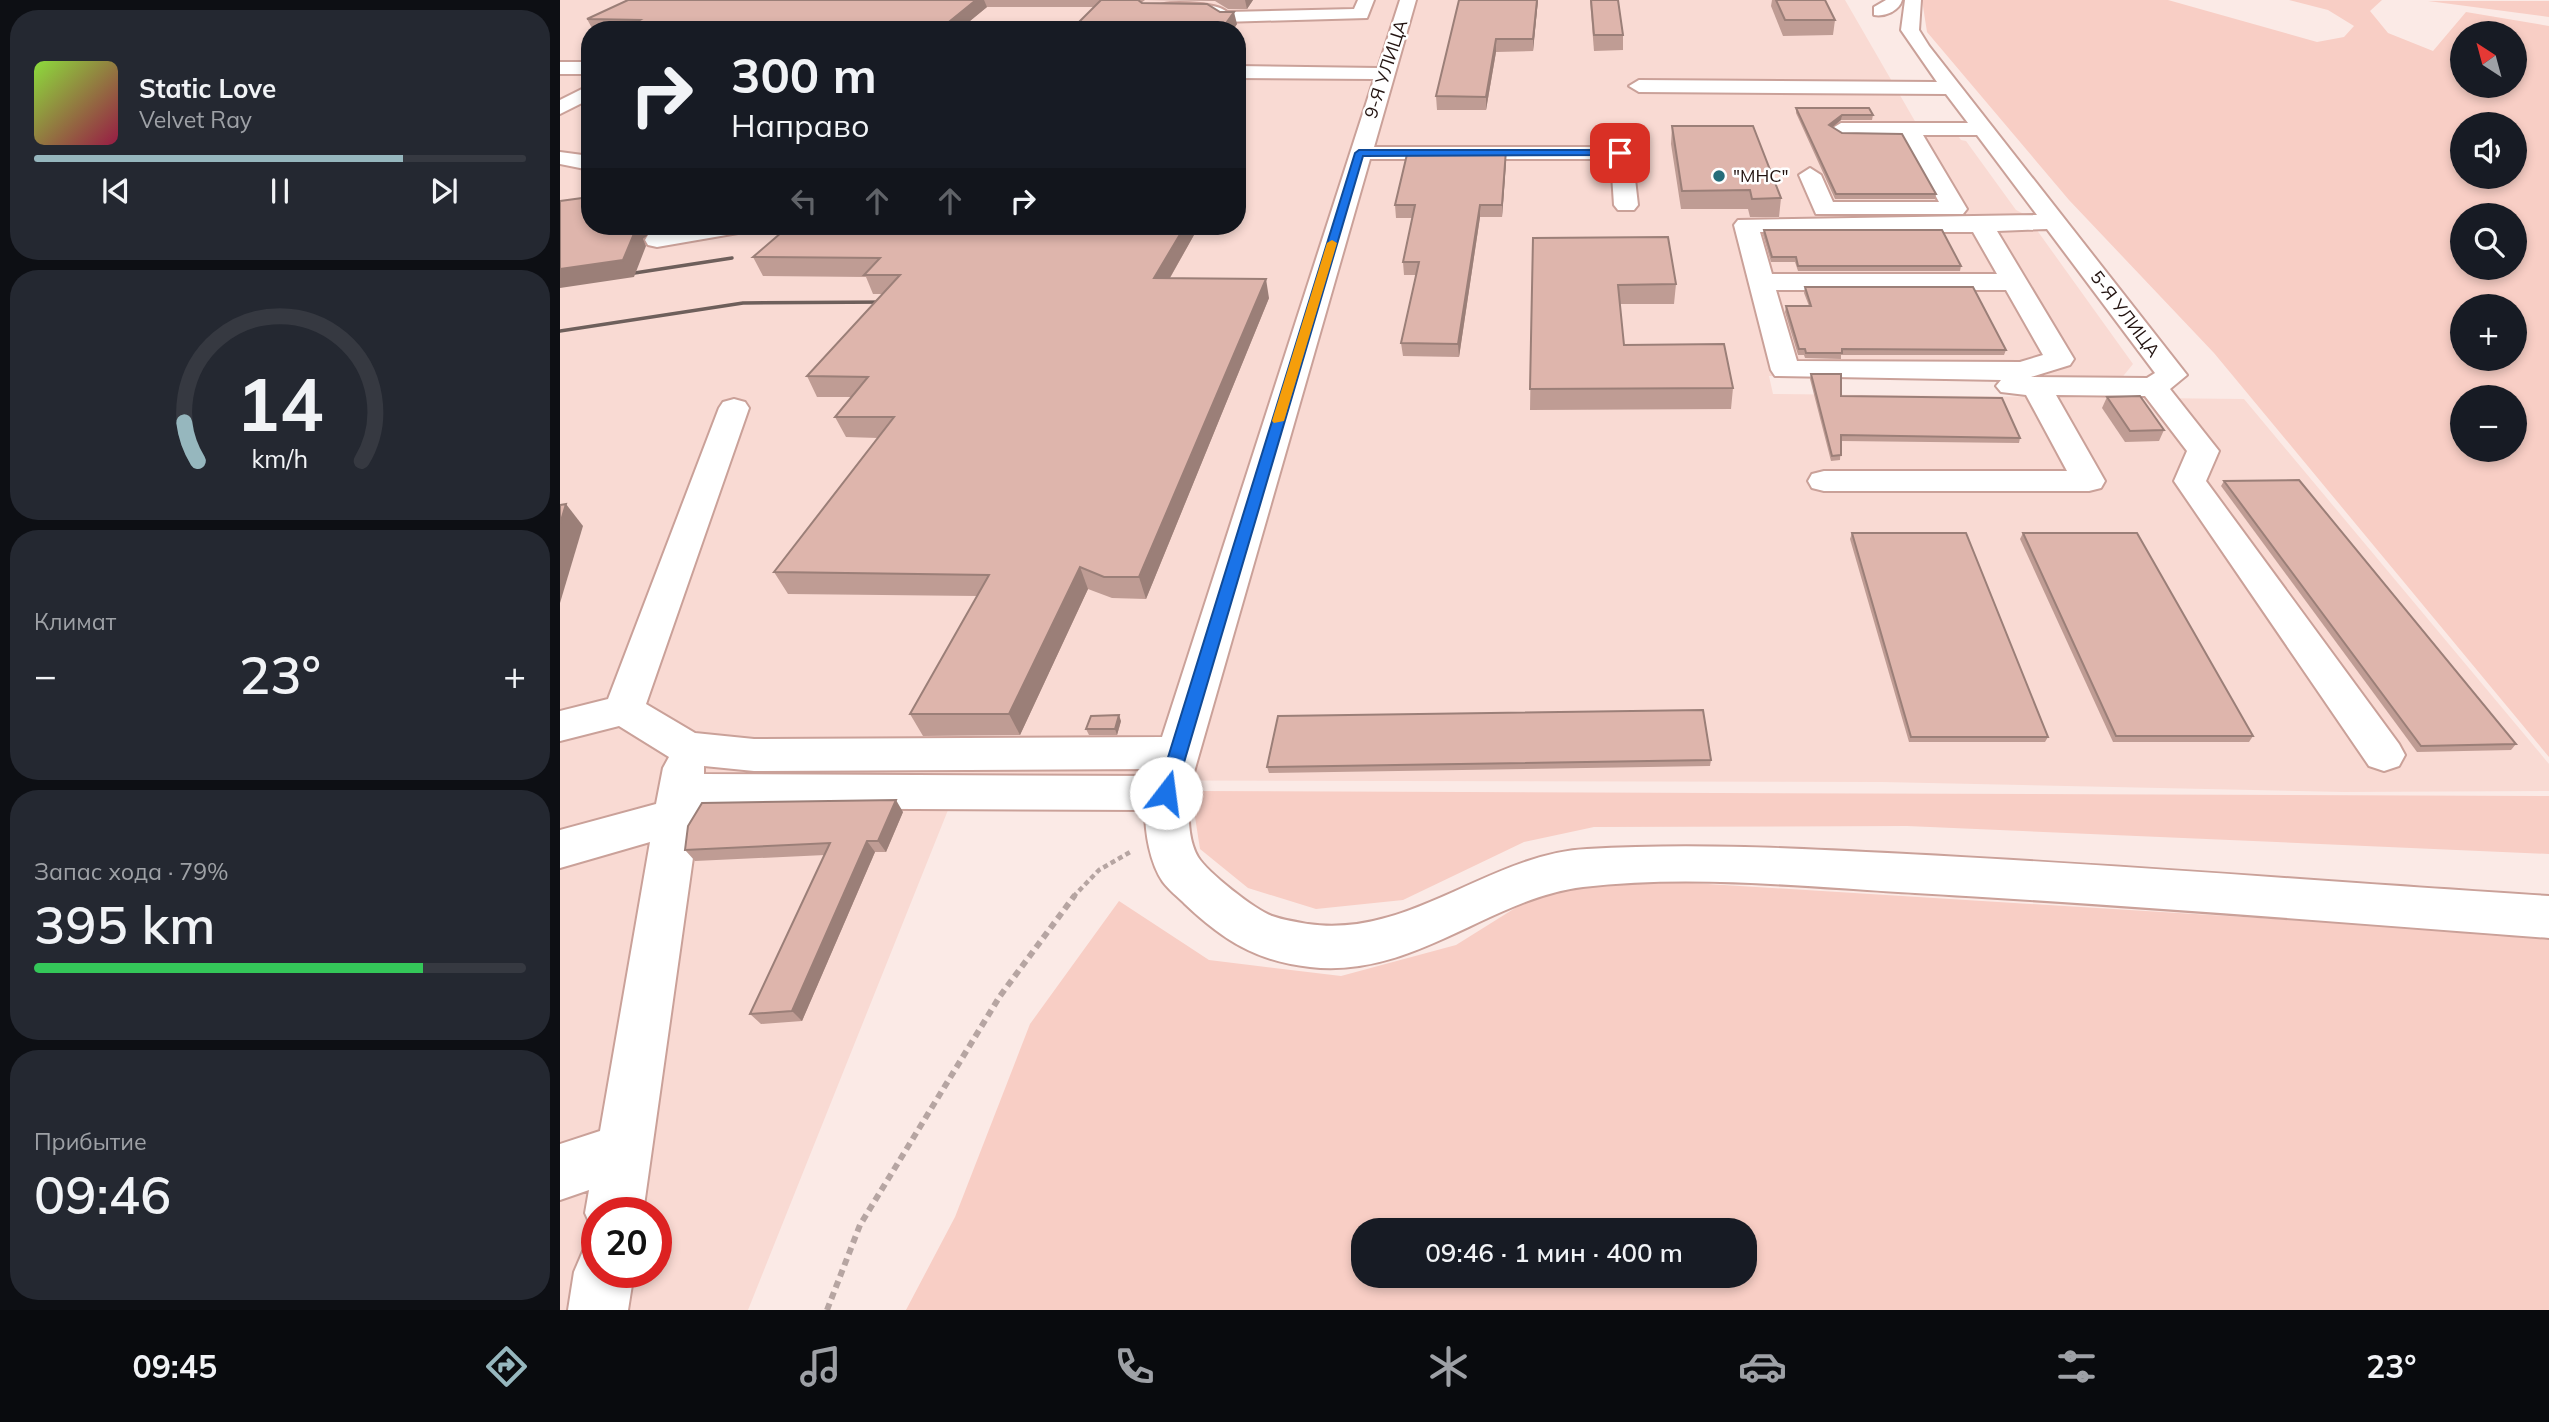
<!DOCTYPE html>
<html lang="ru">
<meta charset="utf-8">
<style>
:root{--surface:#171b24;--page:#242831;--text:#f1f3f6;--muted:#9ea1a6;--line:#363941;--accent:#96b7be}
body{margin:0;font-family:Mulish,sans-serif;background:var(--page);color:var(--text);height:100vh;display:flex;flex-direction:column;font-size:26px;white-space:nowrap}
*{box-sizing:border-box;margin:0}
p{font-size:23px;color:var(--muted)}
.icon{flex:none;width:38px;height:38px;fill:none;stroke:currentColor;stroke-width:2;stroke-linecap:round;stroke-linejoin:round}
.map{position:relative;flex:1;overflow:hidden}
.drawer{display:flex;flex-direction:column;gap:10px;padding:10px;background:#0d0f14;width:560px}
.drawer>*{flex:none}
.top-card{position:absolute;left:21px;top:21px;width:665px;height:214px;border-radius:28px;box-shadow:0 4px 10px #0003;background:#171b24;color:var(--text);overflow:hidden}
.needle{width:46px;rotate:324deg}
.fabs{position:absolute;left:1890px;top:21px;display:grid;gap:14px}
.fabs a{display:grid;place-items:center;width:77px;height:77px;border-radius:50%;background:var(--surface);box-shadow:0 4px 10px #0003;font-size:35px}
.speed{position:absolute;left:21px;top:1197px;display:flex;gap:14px;font-size:35px;font-weight:700;text-align:center}
.speed>*{display:grid;place-content:center;width:91px;height:91px;border-radius:50%;background:var(--surface);box-shadow:0 4px 10px #0003;line-height:1}
.speed .limit{border:10px solid #d22;background:#fff;color:#111}
.pin{position:absolute;display:grid;place-items:center;width:60px;height:60px;color:#fff;margin:-30px;border-radius:14px;box-shadow:0 4px 10px #0006}
.me{position:absolute;width:77px;margin:-38px;rotate:15deg;stroke-linejoin:round;filter:drop-shadow(0 0 5px #0008)}
.turn{display:flex;align-items:center;gap:24px;height:147px;padding:0 35px;font-size:32px}
.turn .icon{width:91px;height:91px;stroke-width:2.5}
.turn b{display:block;font-size:49px;line-height:60px}
.lanes{display:flex;align-items:center;height:66px;padding:0 35px;background:#0003;justify-content:center;gap:35px;direction:ltr}
.lanes .off{opacity:.35}
.big{font-size:52px;font-weight:600;line-height:1.1}
.drawer .card{flex:1;display:flex;flex-direction:column;justify-content:center;gap:10px;min-width:0;padding:0 24px;border-radius:28px;background:var(--page)}
.drawer .dial{align-items:center;gap:0}
.dial svg{height:182px;overflow:visible;fill:none;stroke:var(--line);stroke-width:7;stroke-linecap:round;text-anchor:middle}
.dial text{fill:var(--text);stroke:none}
.song{display:flex;align-items:center;gap:21px}
.cover{width:84px;height:84px;border-radius:10px;background:linear-gradient(135deg,hsl(90 70% 55%),hsl(340 70% 35%))}
.played{height:7px;border-radius:4px;background:linear-gradient(90deg,var(--accent) 75%,var(--line) 75%)}
.keys{display:flex;justify-content:space-around;direction:ltr}
.heat{display:flex;justify-content:space-between;align-items:center;font-size:38px;direction:ltr}
.charge{height:10px;border-radius:5px;background:linear-gradient(90deg,#34c759 79%,var(--line) 0)}
.trip{position:absolute;left:791px;top:1218px;width:406px;height:70px;border-radius:28px;background:var(--surface);box-shadow:0 4px 10px #0003;font-weight:600;line-height:70px;text-align:center}
.tab-bar{display:flex;height:112px;justify-content:space-around;align-items:center;background:#090b0e;color:var(--muted)}
.tab-bar .icon{width:49px;height:49px}
.tab-bar .on{color:var(--accent)}
.tab-bar b{font-size:32px;color:var(--text)}
main{display:flex;flex:1;min-height:0}
.map>svg:first-child{display:block}
.built{fill:#f9dad3;fill-rule:evenodd}
.green{fill:#f8cec5;fill-rule:evenodd}
.lines{fill:none;stroke-linecap:round;stroke-linejoin:round}
.minor-casing{stroke:#caa199;stroke-width:4}
.path-far1{stroke:#b6a5a2;stroke-width:4.5;stroke-dasharray:5 3.5;stroke-linecap:butt}
.path{stroke:#b6a5a2;stroke-width:6;stroke-dasharray:7 5;stroke-linecap:butt}
.minor{fill:#fff;fill-rule:evenodd}
.rail{stroke:#6e5f5b;stroke-width:3.5}
.wall{fill:#bf9c94}
.shaded-wall{fill:#9b7f78}
.building{fill:#deb5ac;stroke:#9b7f78;stroke-width:2}
.route{fill:#1a73e8;stroke:#114b97;stroke-width:2}
.slow{fill:#f59e0b}
.poi-dot{fill:#266d7a;stroke:#fff;stroke-width:2.5}
.labels{text-anchor:middle;stroke-width:5;stroke-linejoin:round;paint-order:stroke}
.far-street-label{font-size:18px;fill:#231411;stroke:#fff}
.far-poi-label{font-size:18px;fill:#231411;stroke:#fff;text-anchor:start}
</style>
<main>
<section class="drawer">
<div class="card">
<div class="song"><i class="cover"></i><div><b>Static Love</b><p>Velvet Ray</p></div></div>
<div class="played"></div>
<div class="keys"><svg class="icon" aria-label="previous" viewBox="0 0 24 24"><path d="M18 5L8 12l10 7zM5 5v14"/></svg><svg class="icon" aria-label="pause" viewBox="0 0 24 24"><path d="M8 5v14M16 5v14"/></svg><svg class="icon" aria-label="next" viewBox="0 0 24 24"><path d="M6 5l10 7-10 7zM19 5v14"/></svg></div>
</div>
<div class="card dial"><svg viewBox="0 0 100 80">
<path d="M14 69A42 42 0 1 1 86 69"/>
<path d="M14 69A42 42 0 0 1 8 52" stroke="#96b7be"/>
<text x="50" y="56" font-size="32" font-weight="700">14</text>
<text x="50" y="72" font-size="11">km/h</text>
</svg></div>
<div class="card"><p>Климат</p>
<div class="heat"><a>−</a><b class="big">23°</b><a>+</a></div>
</div>
<div class="card"><p>Запас хода · 79%</p><b class="big">395 km</b><div class="charge"></div></div>
<div class="card"><p>Прибытие</p><b class="big">09:46</b></div>
</section>
<div class="map">
<svg width="1989" height="1310" viewBox="0 0 1989 1310">
<rect width="100%" height="100%" fill="#fbeae6"/>
<path class="built" d="M0,0H1285L1356,123L1390,125L1401,140L1406,141L1456,210L1466,215L1573,364L1560,380L1209,376L1213,394L1684,399L1989,764V791L1784,792L1322,782L400,780L188,1310H0ZM30,30H677V226H30ZM37,1213H96V1272H37Z"/>
<g class="green">
<path d="M1362,0H1608L1757,42L1784,37L1794,26L1768,10L1729,0H1822L1810,11L1828,33L1873,51L1906,12L1989,26V757L1654,353L1509,200L1367,32ZM1902,33H1955V86H1902ZM1902,124H1955V177H1902ZM1902,215H1955V268H1902ZM1902,306H1955V359H1902ZM1902,397H1955V450H1902Z"/>
<path d="M1868,1H1989V17Z"/>
<path d="M631,791L1989,796V854L1347,826L1034,827L964,842L843,900L756,909L688,888L640,849Z"/>
<path d="M1067,879L1989,936V1310H346L395,1217L470,1024L559,901L649,960L781,976L896,945L971,898ZM803,1230H1185V1276H803Z"/>
</g>
<g class="lines">
<g class="minor-casing">
<g id="minor">
<path d="M798,0H814L807,18L662,22L650,14L601,13L593,8C602,0 657,2 667,12L794,9Z"/>
<path d="M840,0H856L814,147H1061L1072,153L1078,205L1074,210H1058L1054,205L1051,159H810L628,793C629,814 627,838 638,857C647,872 695,910 712,916C723,920 736,922 748,924C849,939 929,854 1027,849C1146,842 1265,850 1384,856C1586,867 1787,883 1989,896V938C1778,922 1567,905 1355,893C1245,887 1132,874 1023,887C930,898 853,979 750,967C696,961 663,940 625,904C618,897 609,890 603,882C590,863 585,833 585,810L140,808L83,1213H37V1235L34,1233L25,1213L29,1190L0,1200V1144L40,1131L90,842L0,868V830L96,804L103,768L109,757L59,726L0,741V711L48,699L159,408L163,402L174,399L185,402L189,408L86,704L135,733L194,739L602,737L814,79L677,78V66L818,68ZM144,766L194,771L592,769L590,776L144,774Z"/>
<path d="M1326,0H1342C1339,11 1325,17 1314,15V7Z"/>
<path d="M1345,0H1361L1359,30L1369,46L1627,375L1610,389L1659,451L1646,481L1839,744L1845,755L1839,766L1824,771L1809,766L1614,481L1627,451L1585,396L1496,395L1545,481L1541,488L1529,491H1264L1252,488L1248,481L1252,474L1264,471H1507L1466,395L1441,392L1436,386L1441,380L1215,376L1211,370L1174,225L1178,220L1477,215L1417,135H1363L1407,209L1403,214H1256L1239,175L1250,168L1261,175L1273,202H1379L1342,135H1281L1271,129L1281,123H1408L1386,94L1079,92L1069,86L1079,80L1377,82L1341,30ZM1487,229L1595,373L1587,378L1471,377L1510,365L1514,359L1437,231ZM1200,232H1413L1437,274H1212ZM1216,290H1446L1483,355L1460,362L1237,361Z"/>
<rect x="0" y="62" width="30" height="12"/>
<path d="M30,85V99L0,114V100Z"/>
<path d="M0,152L30,156V170L0,164Z"/>
<path d="M137,226H190L186,231L178,233L97,247L88,245L85,240L88,235Z"/>
<path d="M37,1245V1272H74L68,1310H8L14,1272L23,1251Z"/>
</g>
</g>
<path class="path-far1" d="M513,897L539,870L572,851"/>
<path class="path" d="M267,1310L300,1225L440,996L515,895"/>
<use href="#minor" class="minor"/>
<g class="rail">
<path d="M55,276L172,258"/>
<path d="M0,331L183,303L333,302"/>
</g>
</g>
<g class="wall">
<path d="M68,0H693L687,9H668L655,1L585,0L581,3L677,24L673,30H516L515,26L535,7H427L399,30H33L27,19Z"/>
<path d="M899,0H978L973,51L936,52L926,110H877L876,96Z"/>
<path d="M1030,0H1058L1063,35V50L1034,51Z"/>
<path d="M1212,0H1265L1275,20L1273,35L1223,36L1211,6Z"/>
<path d="M1236,108L1313,115L1312,120H1281L1273,127L1376,194L1375,199H1275L1236,113Z"/>
<path d="M1112,126L1221,198L1219,217H1190L1188,209H1121L1111,144Z"/>
<path d="M946,150V162L942,217H920L899,357L843,356L841,343L856,275H844L843,262L853,218H836L835,205Z"/>
<path d="M229,226H639L610,278L709,298L586,599L552,598L528,589L460,735L363,736L350,714L417,596L228,594L214,572L318,438L286,437L275,417L292,397H257L247,376L322,294H313L306,277L203,276L193,257Z"/>
<path d="M1204,230L1401,266L1400,271H1238L1235,262H1211L1203,235Z"/>
<path d="M973,238L1116,284L1114,304H1060L1064,345L1173,388L1171,409L970,410Z"/>
<path d="M1245,287L1446,350L1444,355H1281V359L1245,358L1244,355H1238L1225,312L1226,306H1249L1244,293Z"/>
<path d="M1251,374L1281,396L1460,438L1459,443L1281,441L1280,460L1271,461L1250,379Z"/>
<path d="M1547,397L1604,430L1599,441L1565,442L1542,408Z"/>
<path d="M1664,481L1956,744L1951,750L1857,752L1661,486Z"/>
<path d="M1292,533L1488,737L1485,742H1349L1290,539Z"/>
<path d="M1463,533L1693,736L1689,742H1553L1460,539Z"/>
<path d="M561,721L557,735H529L526,729Z"/>
<path d="M1151,760L1150,766L709,773L707,767Z"/>
<path d="M343,812L326,852H315L242,1021L201,1024L190,1014L265,855L135,861L125,850Z"/>
</g>
<g class="shaded-wall">
<path d="M416,0H424L427,7L399,30H379Z"/>
<path d="M685,0H693L687,9Z"/>
<path d="M977,0H978L973,51V39Z"/>
<path d="M674,12L677,24L673,30H665L664,26Z"/>
<path d="M936,39V52L926,110V97Z"/>
<path d="M681,84L684,100L677,111V90Z"/>
<path d="M1282,115L1281,120L1269,130V125Z"/>
<path d="M946,150V162L942,217V205Z"/>
<path d="M920,205V217L899,357L898,344Z"/>
<path d="M74,226H94L91,232L83,239L86,246L74,277L0,288V269Z"/>
<path d="M625,226H639L599,297L594,278Z"/>
<path d="M706,279L709,298L586,599L579,577Z"/>
<path d="M6,504L23,526L0,603V524Z"/>
<path d="M520,567L528,589L460,735L449,714Z"/>
<path d="M559,715L561,721L557,735L555,729Z"/>
<path d="M336,800L343,812L326,852L318,841Z"/>
<path d="M307,841L315,852L242,1021L232,1011Z"/>
</g>
<g class="building">
<path d="M68,0H416L379,30H63L80,20L27,19Z"/>
<path d="M541,0H578L582,3L647,4L660,12H674L664,26H515Z"/>
<path d="M899,0H977L973,39H936L926,97L876,96Z"/>
<path d="M1031,0H1058L1063,35H1034Z"/>
<path d="M1216,0H1265L1275,20H1225Z"/>
<path d="M1236,108H1309L1313,115H1282L1269,125L1282,133L1342,134L1376,194H1276Z"/>
<path d="M1112,126H1193L1221,198L1192,199L1190,190L1122,191Z"/>
<path d="M848,150H946L942,205H920L898,344L841,343L859,262H843L855,205H835Z"/>
<path d="M30,197V226H74L76,229L63,260L0,269V201Z"/>
<path d="M229,226H625L594,278L706,279L579,577H544L520,567L449,714H350L429,575L214,572L334,417H275L308,377L247,376L340,275H304L320,258L193,257Z"/>
<path d="M1204,230H1382L1401,266H1238L1236,257H1212Z"/>
<path d="M1108,237L1116,284L1058,285L1064,345L1164,344L1173,388L970,389L973,238Z"/>
<path d="M1245,287H1413L1446,350L1282,349V353H1246L1245,349H1239L1226,306H1251Z"/>
<path d="M1251,374H1281V396L1442,398L1460,438L1281,435V455L1272,456Z"/>
<path d="M1580,396L1604,430L1570,431L1547,397Z"/>
<path d="M1739,480L1956,744L1861,746L1664,481Z"/>
<path d="M6,504L0,524V505Z"/>
<path d="M1292,533H1406L1488,737H1351Z"/>
<path d="M1463,533H1577L1693,736H1556Z"/>
<path d="M1143,710L1151,760L707,767L718,716Z"/>
<path d="M559,715L555,729H526L531,716Z"/>
<path d="M336,800L318,841H307L232,1011L190,1014L270,843L125,850L128,826L142,803Z"/>
</g>
<path class="route" d="M799,150H1060L1065,153L1060,155L803,156L615,793L606,800L597,793L795,153Z"/>
<path class="slow" d="M772,240L777,243L724,421L714,423L712,421L767,243Z"/>
<circle class="poi-dot" cx="1159" cy="176" r="7"/>
<g class="labels">
<g class="far-street-label">
<text transform="translate(826 69) rotate(-72)" y="6">9-Я УЛИЦА</text>
<text transform="translate(1565 314) rotate(53)" y="6">5-Я УЛИЦА</text>
</g>
<g class="far-poi-label">
<text x="1173" y="182">"МНС"</text>
</g>
</g>
</svg>
<div class="fabs">
<a><svg class="needle" viewBox="-14 -14 28 28"><path d="M0-13l5 13h-10z" fill="#e53935"/><path d="M0 13l5-13h-10z" fill="#9ea1a6"/></svg></a>
<a><svg class="icon" aria-label="sound" viewBox="0 0 24 24"><path d="M4 9h4l5-4v14l-5-4H4zM17 9q2 3 0 6"/></svg></a>
<a><svg class="icon" aria-label="search" viewBox="0 0 24 24"><circle cx="10" cy="10" r="6"/><path d="M15 15l6 6"/></svg></a>
<a>+</a>
<a>−</a>
</div>
<div class="speed"><div class="limit">20</div></div>
<div class="pin" style="left:1060px;top:153px;background:#d93025"><svg class="icon" aria-label="arrive" viewBox="0 0 24 24"><path d="M6 21V4h12l-3 4 3 4H6"/></svg></div>
<svg class="me" style="left:606px;top:793px" viewBox="-20 -20 40 40"><circle r="19" fill="#fff"/><path d="M0-13L10 11 0 6-10 11z" fill="#1a73e8"/></svg>
<div class="trip">09:46 · 1 мин · 400 m</div>
<div class="top-card">
<div class="turn"><svg class="icon" aria-label="right" viewBox="0 0 24 24"><path d="M7 20v-9h11M14 6l5 5-5 5"/></svg><div><b>300 m</b>Направо</div></div>
<div class="lanes"><svg class="icon off" aria-label="left" viewBox="0 0 24 24"><path d="M17 20v-9H6M10 6l-5 5 5 5"/></svg><svg class="icon off" aria-label="ahead" viewBox="0 0 24 24"><path d="M12 20V5M6 11l6-6 6 6"/></svg><svg class="icon off" aria-label="ahead" viewBox="0 0 24 24"><path d="M12 20V5M6 11l6-6 6 6"/></svg><svg class="icon" aria-label="right" viewBox="0 0 24 24"><path d="M7 20v-9h11M14 6l5 5-5 5"/></svg></div>
</div>
</div>
</main>
<nav class="tab-bar">
<b>09:45</b>
<svg class="icon on" aria-label="directions" viewBox="0 0 24 24"><path d="M12 3l9 9-9 9-9-9zM9 14v-3h6M13 9l2 2-2 2"/></svg>
<svg class="icon" aria-label="music" viewBox="0 0 24 24"><path d="M9 18V5l10-2v13"/><circle cx="6" cy="18" r="3"/><circle cx="16" cy="16" r="3"/></svg>
<svg class="icon" aria-label="phone" viewBox="0 0 24 24"><path d="M5 4h4l2 5-3 2q2 4 5 5l2-3 5 2v4C11 20 4 13 5 4z"/></svg>
<svg class="icon" aria-label="climate" viewBox="0 0 24 24"><path d="M12 3v18M4 7l16 10M4 17L20 7"/></svg>
<svg class="icon" aria-label="car" viewBox="0 0 24 24"><path d="M5 17H2v-5l4-1 3-4h7l3 4 3 1v5h-3M9 17h6M6 11h13"/><circle cx="7" cy="17" r="2"/><circle cx="17" cy="17" r="2"/></svg>
<svg class="icon" aria-label="filters" viewBox="0 0 24 24"><path d="M4 7h16M4 17h16"/><circle cx="9" cy="7" r="2"/><circle cx="15" cy="17" r="2"/></svg>
<b>23°</b>
</nav>
